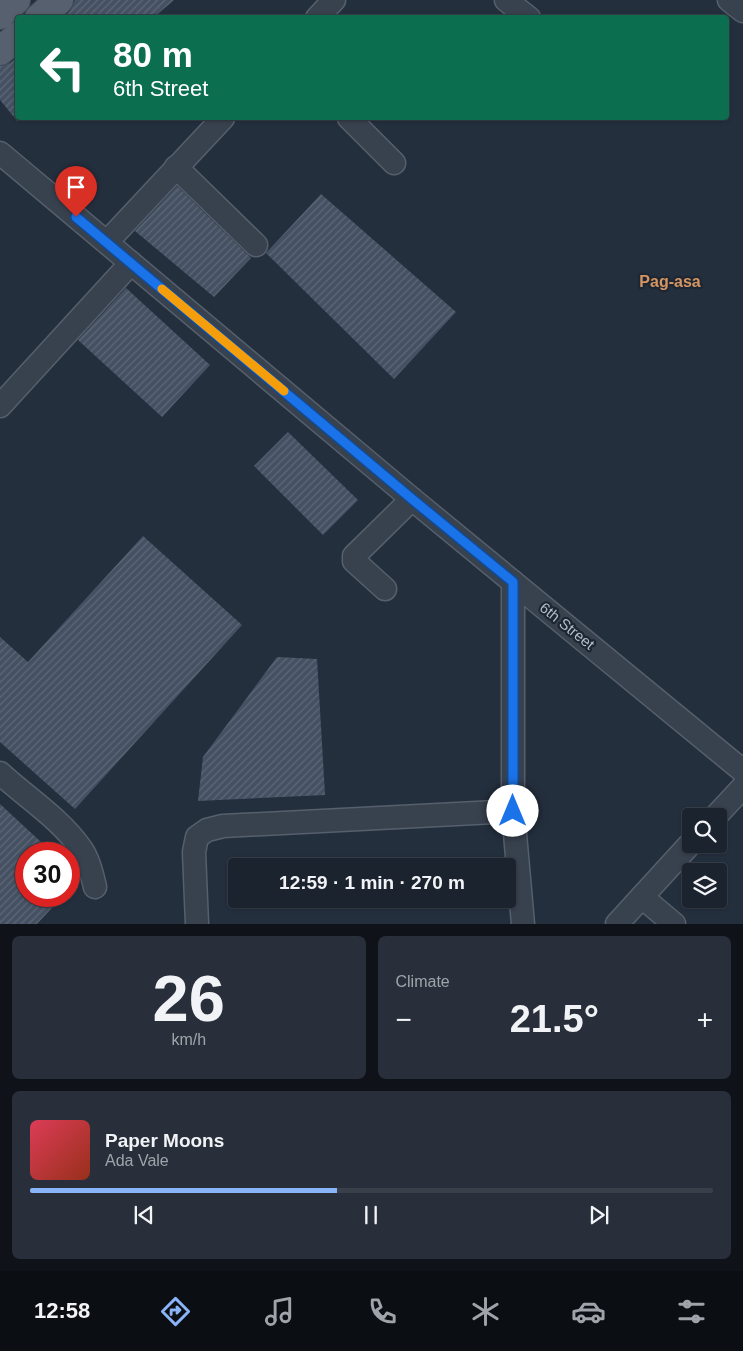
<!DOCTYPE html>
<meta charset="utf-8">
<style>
:root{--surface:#1b232e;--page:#282f3a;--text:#f1f3f6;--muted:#a0a4aa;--line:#39404a;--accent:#8ab4f8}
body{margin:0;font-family:Arial,sans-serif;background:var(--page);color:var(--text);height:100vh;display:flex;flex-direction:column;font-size:19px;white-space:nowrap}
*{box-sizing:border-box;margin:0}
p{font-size:16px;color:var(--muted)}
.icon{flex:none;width:28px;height:28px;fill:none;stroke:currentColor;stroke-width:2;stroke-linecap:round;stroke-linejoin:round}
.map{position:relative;height:924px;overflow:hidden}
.sheet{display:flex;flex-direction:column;gap:12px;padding:12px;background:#0f1319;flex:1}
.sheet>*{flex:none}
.hud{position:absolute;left:15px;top:15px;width:714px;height:105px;border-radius:5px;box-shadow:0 1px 4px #0004,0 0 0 1px var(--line);background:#0b6e4f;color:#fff;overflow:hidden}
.tools{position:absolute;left:682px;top:808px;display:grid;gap:10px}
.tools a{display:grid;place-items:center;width:45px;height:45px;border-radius:5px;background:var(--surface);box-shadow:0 1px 4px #0004,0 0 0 1px var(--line);font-size:25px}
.speed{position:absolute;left:15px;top:842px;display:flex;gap:10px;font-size:25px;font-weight:700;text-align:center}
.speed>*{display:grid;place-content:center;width:65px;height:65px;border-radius:50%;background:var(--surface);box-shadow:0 1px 4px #0004,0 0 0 1px var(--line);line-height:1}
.speed .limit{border:8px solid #d22;background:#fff;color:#111}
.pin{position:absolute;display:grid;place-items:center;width:42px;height:42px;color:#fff;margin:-51px -21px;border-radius:50% 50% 50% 0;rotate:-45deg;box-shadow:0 0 5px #0007}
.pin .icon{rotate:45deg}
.me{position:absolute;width:55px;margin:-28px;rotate:0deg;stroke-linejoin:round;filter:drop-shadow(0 0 4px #0008)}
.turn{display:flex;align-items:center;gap:18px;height:105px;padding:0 15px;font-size:22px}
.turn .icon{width:65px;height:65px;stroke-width:2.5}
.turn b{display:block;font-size:35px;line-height:42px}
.big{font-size:38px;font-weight:700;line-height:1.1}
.sheet .widget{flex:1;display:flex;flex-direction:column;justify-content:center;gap:8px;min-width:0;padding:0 18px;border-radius:8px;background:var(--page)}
.sheet .dial{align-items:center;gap:0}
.dial b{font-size:65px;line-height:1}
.song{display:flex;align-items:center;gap:15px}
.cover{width:60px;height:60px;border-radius:8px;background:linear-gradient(135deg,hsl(350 70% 55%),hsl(10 70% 35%))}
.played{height:5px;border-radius:2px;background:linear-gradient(90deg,var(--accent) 45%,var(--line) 45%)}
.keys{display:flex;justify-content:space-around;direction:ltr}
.heat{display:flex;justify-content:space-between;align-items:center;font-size:28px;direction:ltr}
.sheet .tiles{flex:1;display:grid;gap:12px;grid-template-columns:1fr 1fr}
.widget:last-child{grid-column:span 2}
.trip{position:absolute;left:228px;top:858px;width:288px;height:50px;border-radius:5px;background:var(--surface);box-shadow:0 1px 4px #0004,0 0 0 1px var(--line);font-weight:700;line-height:50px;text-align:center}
.dock{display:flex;height:80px;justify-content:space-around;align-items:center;background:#0b0e12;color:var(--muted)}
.dock .icon{width:35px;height:35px}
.dock .on{color:var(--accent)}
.dock b{font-size:22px;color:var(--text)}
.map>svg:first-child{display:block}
.building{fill:url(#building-hatch)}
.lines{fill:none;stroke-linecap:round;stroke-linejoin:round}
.minor-casing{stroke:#565f6c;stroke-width:25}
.major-casing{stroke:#414a57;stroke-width:30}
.minor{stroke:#38414e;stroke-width:22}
.major{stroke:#56606e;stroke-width:28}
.route-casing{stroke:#114b97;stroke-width:12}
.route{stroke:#1a73e8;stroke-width:9}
.slow{stroke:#f59e0b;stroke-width:9}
.labels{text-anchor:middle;stroke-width:4.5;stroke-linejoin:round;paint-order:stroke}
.street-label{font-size:15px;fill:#b4bcc9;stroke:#1d2633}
.neighbourhood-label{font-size:16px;font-weight:bold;fill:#d59563;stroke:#1d2633}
</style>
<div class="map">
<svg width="743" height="924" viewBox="0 0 743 924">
<defs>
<pattern id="building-hatch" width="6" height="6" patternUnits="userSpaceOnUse" patternTransform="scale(1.25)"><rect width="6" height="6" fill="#455162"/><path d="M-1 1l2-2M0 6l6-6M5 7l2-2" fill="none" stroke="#5d6877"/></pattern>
</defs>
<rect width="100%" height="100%" fill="#242f3e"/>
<g class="building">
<path d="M75,0H174L153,18H63L70,11Z"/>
<path d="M18,57V122L0,100V66L10,63Z"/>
<path d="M177,186L251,258L214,297L135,231Z"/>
<path d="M321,194L456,312L394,379L266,253Z"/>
<path d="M126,288L210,365L162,417L78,340Z"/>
<path d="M288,432L358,500L323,535L254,466Z"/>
<path d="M143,536L242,625L75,809L0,742V637L28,662Z"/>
<path d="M277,657L317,659L325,795L198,801L203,757Z"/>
<path d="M0,804L54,854H26V896H63L37,924H0Z"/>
</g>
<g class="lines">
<g class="minor-casing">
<g id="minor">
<path d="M506,0L529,18"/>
<path d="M729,0L743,11"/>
<path d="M317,18L334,0"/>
<path d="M349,118L394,163"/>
<path d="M0,153L412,499L743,771"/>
<path d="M176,167L256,245"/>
<path d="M107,242L223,118"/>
<path d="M0,406L131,263"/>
<path d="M513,582V811L523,924"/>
<path d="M385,589L354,561V556L412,499"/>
<path d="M0,773C27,798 61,819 82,850C89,861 92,874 95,887"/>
<path d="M716,816L743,787"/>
<path d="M642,897L674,924"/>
<path d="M197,924L194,852L197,837L207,830L223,826L513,811"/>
<path d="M617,924L691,843"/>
</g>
</g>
<g class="major-casing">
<g id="major">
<path d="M0,15L16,0"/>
<path d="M39,18L59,0"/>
<path d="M0,51L18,36"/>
</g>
</g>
<use href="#minor" class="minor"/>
<use href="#major" class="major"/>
</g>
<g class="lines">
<g class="route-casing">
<path id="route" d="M76,217L412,499L513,582V811"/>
</g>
<use href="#route" class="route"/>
<path class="slow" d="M162,289L284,391"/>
</g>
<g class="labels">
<g class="street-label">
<text transform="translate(567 626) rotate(39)" y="5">6th Street</text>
</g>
<g class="neighbourhood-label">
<text x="670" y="287">Pag-asa</text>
</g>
</g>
</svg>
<div class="tools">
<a><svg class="icon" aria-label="search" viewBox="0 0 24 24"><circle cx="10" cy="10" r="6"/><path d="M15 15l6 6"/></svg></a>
<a><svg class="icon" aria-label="layers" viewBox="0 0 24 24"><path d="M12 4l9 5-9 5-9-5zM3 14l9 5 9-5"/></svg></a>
</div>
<div class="speed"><div class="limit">30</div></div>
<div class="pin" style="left:76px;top:217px;background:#d93025"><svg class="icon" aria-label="arrive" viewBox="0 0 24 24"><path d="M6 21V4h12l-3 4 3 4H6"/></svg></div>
<svg class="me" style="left:513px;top:811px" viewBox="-20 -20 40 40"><circle r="19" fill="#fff"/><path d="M0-13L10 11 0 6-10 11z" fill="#1a73e8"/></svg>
<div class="trip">12:59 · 1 min · 270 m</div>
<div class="hud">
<div class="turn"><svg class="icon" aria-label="left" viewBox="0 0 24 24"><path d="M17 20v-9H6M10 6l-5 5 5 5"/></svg><div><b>80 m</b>6th Street</div></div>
</div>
</div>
<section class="sheet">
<div class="tiles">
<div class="widget dial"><b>26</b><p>km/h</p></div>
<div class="widget"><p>Climate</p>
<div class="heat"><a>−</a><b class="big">21.5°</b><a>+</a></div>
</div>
<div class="widget">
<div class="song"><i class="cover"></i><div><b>Paper Moons</b><p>Ada Vale</p></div></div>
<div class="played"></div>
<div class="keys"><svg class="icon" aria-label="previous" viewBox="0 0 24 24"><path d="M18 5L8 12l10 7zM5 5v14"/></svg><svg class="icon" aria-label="pause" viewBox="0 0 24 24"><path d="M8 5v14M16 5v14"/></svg><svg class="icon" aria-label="next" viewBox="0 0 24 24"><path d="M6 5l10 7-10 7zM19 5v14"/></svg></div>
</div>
</div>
</section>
<nav class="dock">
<b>12:58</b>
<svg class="icon on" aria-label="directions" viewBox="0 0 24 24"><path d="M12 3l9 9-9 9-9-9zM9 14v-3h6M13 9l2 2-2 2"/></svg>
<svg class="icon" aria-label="music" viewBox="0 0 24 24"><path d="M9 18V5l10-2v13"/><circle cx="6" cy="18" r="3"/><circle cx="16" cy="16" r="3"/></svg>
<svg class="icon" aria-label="phone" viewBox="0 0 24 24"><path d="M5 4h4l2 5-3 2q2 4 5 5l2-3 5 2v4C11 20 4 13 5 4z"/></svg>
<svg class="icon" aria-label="climate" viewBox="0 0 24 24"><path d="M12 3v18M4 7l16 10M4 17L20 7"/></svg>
<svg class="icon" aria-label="car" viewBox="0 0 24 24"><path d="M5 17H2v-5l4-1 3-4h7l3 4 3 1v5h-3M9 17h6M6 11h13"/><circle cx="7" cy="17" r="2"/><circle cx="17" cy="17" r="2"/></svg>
<svg class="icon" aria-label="filters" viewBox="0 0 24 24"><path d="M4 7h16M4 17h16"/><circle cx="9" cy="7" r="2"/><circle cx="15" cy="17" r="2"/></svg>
</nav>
